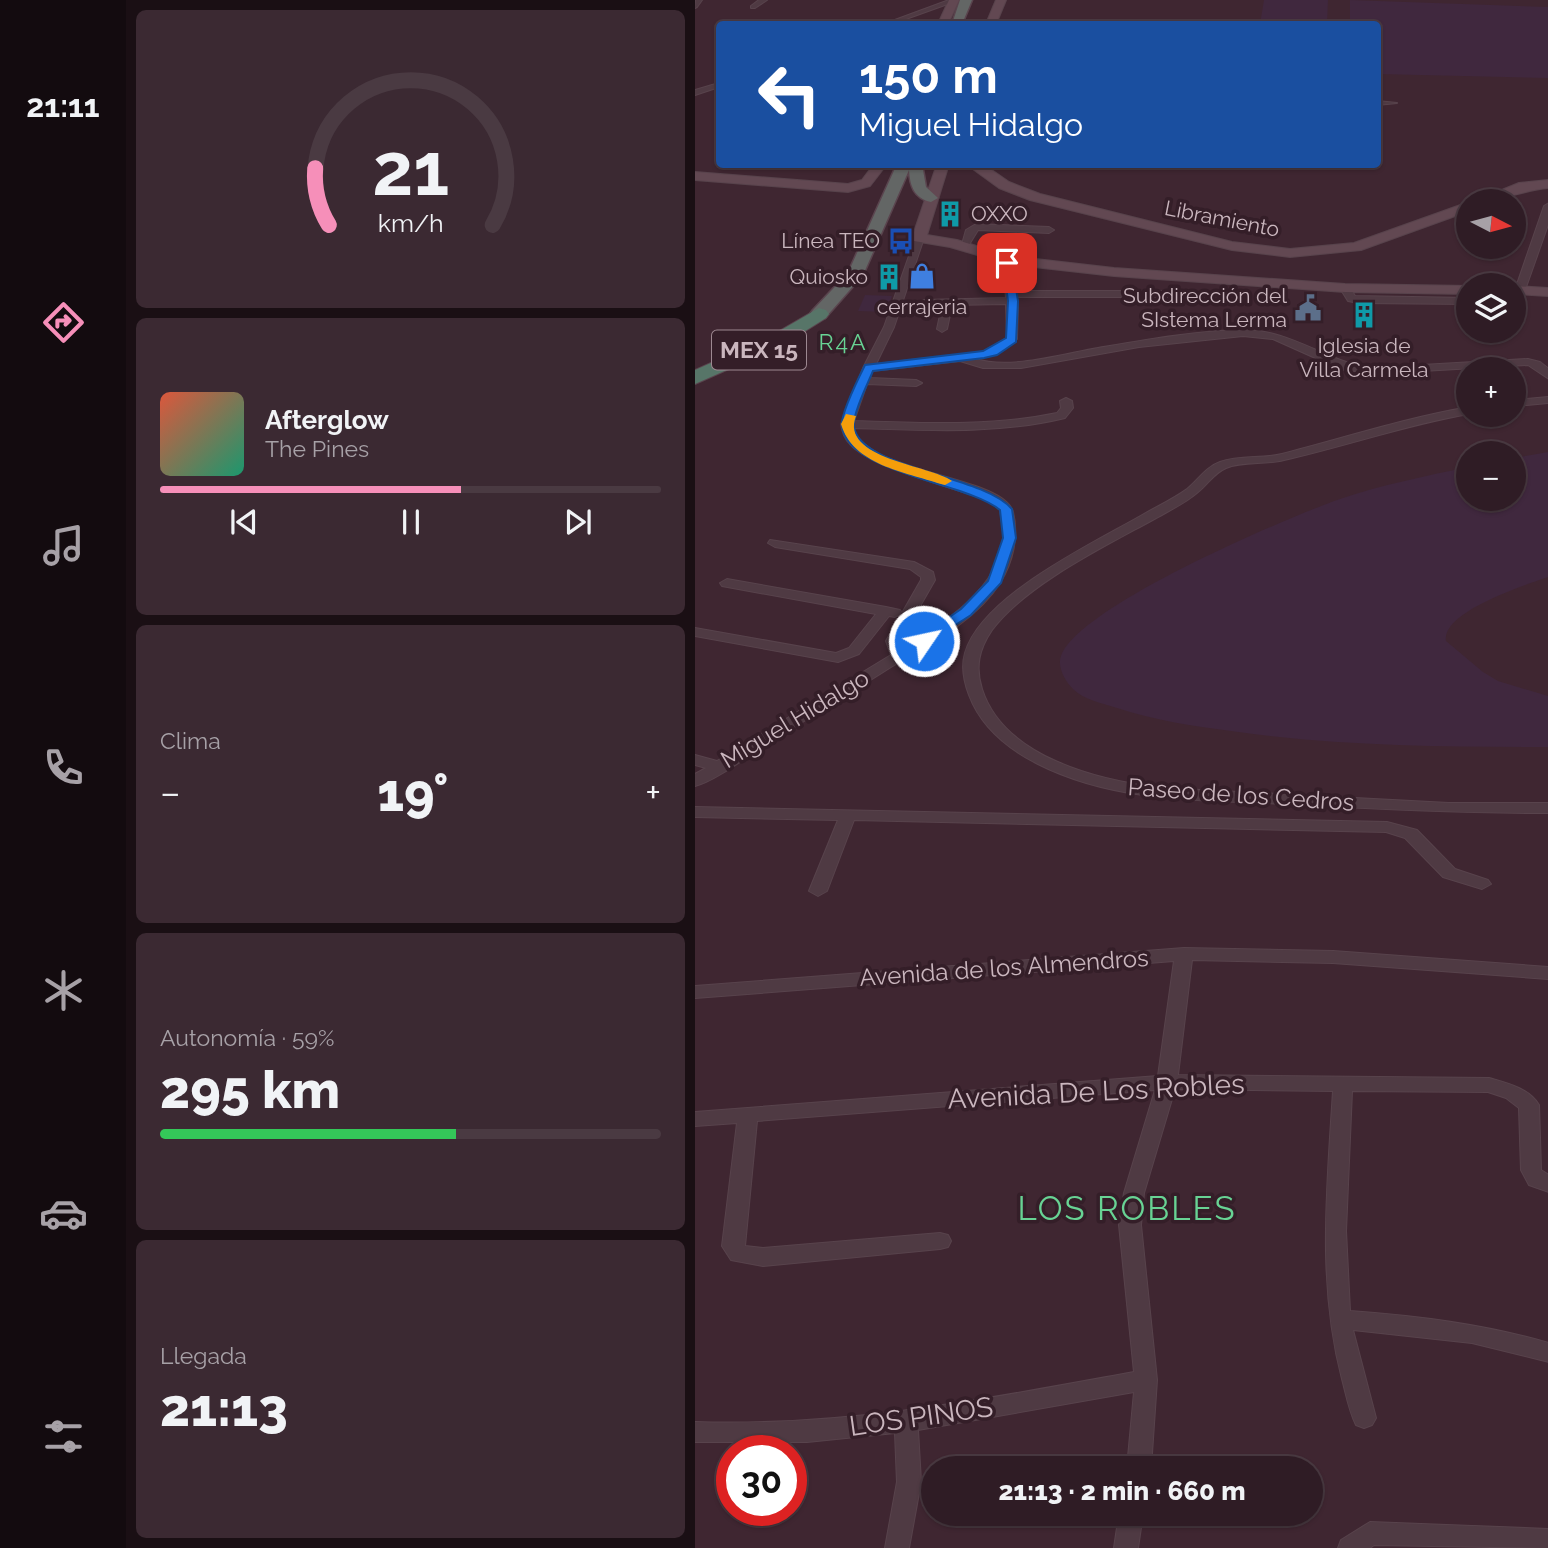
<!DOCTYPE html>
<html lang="es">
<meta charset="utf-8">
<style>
:root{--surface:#2f1c25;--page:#3b2932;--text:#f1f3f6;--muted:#a7a1a7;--line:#4a3a42;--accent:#f68fb9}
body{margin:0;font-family:Raleway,sans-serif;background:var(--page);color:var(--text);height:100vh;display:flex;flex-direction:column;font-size:26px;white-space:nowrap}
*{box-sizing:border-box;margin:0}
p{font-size:23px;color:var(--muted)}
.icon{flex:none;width:38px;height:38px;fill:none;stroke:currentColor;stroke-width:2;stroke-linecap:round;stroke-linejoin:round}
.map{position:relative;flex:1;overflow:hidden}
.sheet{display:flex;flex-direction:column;gap:10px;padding:10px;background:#1a0f14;width:569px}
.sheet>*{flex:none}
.top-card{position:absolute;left:21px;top:21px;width:665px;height:147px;border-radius:7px;box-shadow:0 2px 5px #0004,0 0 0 2px var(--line);background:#1a4fa0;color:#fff;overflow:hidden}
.needle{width:46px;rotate:96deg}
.tools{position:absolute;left:761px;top:189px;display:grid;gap:14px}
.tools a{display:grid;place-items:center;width:70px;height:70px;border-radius:50%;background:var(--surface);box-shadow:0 2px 5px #0004,0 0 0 2px var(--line);font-size:35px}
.speed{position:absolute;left:21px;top:1435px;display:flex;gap:14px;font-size:35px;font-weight:700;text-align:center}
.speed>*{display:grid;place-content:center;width:91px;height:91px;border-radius:50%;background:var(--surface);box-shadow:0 2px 5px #0004,0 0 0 2px var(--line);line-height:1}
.speed .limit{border:10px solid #d22;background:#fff;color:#111}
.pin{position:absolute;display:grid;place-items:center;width:60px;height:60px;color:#fff;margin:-30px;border-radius:14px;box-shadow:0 4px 10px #0006}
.me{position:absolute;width:77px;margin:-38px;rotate:56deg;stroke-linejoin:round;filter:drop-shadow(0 0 5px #0008)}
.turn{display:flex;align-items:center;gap:24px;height:147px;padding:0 28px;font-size:32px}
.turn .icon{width:91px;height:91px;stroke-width:2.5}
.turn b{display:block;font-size:49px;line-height:60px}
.big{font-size:52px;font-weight:800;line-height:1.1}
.sheet .card{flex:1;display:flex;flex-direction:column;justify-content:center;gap:10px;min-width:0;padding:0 24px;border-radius:10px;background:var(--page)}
.sheet .dial{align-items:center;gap:0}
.dial svg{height:182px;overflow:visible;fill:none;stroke:var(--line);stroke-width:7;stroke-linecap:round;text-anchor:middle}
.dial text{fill:var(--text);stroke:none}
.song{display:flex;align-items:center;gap:21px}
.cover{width:84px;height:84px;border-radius:10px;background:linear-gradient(135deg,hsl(10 70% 55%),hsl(160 70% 35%))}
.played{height:7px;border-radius:4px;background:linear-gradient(90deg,var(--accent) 60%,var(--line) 60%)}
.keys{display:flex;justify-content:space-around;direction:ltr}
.heat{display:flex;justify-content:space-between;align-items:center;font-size:38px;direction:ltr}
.charge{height:10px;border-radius:5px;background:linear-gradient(90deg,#34c759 59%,var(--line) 0)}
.trip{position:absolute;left:226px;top:1456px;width:402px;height:70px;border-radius:35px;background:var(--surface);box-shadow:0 2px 5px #0004,0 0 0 2px var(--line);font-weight:800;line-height:70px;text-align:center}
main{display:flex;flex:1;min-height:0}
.menu{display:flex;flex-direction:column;width:126px;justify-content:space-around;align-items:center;background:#130b0f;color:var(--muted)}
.menu .icon{width:49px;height:49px}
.menu .active{color:var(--accent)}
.menu b{font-size:32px;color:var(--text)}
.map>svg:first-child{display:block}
.green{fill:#40283e}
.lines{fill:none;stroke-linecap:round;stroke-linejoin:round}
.minor-casing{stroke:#58434c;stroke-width:2}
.secondary-casing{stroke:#58434c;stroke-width:2}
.trunk-casing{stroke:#5a444e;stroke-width:3}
.motorway-casing{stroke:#5a444e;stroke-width:2}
.minor{fill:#4f3a43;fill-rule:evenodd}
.secondary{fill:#624852;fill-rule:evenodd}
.trunk{fill:#636665;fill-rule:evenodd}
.motorway{fill:#577568;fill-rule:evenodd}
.route{fill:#1a73e8;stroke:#114b97;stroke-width:2}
.slow{fill:#f59e0b}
.labels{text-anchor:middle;stroke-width:7;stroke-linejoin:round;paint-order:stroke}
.far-poi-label{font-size:21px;fill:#cab6be;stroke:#341e28;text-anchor:end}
.far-street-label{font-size:21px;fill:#cab6be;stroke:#341e28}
.far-quarter-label{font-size:23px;letter-spacing:2px;fill:#68d394;stroke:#341e28}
.shield{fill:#341e28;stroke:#9d8891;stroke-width:2}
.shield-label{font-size:23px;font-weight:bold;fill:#cab6be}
.street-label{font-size:24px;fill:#cab6be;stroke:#341e28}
.near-street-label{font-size:28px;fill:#cab6be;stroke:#341e28}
.near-quarter-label{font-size:33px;letter-spacing:2px;fill:#68d394;stroke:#341e28}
</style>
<main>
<nav class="menu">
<b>21:11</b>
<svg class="icon active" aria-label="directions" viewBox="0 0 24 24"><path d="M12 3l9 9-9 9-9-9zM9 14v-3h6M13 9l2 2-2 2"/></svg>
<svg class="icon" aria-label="music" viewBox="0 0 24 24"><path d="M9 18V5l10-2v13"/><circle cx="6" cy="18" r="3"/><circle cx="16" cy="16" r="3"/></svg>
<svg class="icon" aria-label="phone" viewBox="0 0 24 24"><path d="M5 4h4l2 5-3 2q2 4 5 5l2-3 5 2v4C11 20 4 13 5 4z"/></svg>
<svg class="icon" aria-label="climate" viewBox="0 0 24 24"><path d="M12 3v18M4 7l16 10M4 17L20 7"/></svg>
<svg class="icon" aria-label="car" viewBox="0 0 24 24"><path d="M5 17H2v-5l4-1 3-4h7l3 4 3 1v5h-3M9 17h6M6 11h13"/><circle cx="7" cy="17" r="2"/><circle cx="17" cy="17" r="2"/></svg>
<svg class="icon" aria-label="filters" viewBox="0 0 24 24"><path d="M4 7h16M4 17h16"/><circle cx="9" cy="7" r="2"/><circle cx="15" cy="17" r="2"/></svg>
</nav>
<section class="sheet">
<div class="card dial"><svg viewBox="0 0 100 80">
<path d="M14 69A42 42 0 1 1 86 69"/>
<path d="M14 69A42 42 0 0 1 8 44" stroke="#f68fb9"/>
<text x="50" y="56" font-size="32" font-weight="700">21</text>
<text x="50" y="72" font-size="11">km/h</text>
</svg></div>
<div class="card">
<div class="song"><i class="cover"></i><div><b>Afterglow</b><p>The Pines</p></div></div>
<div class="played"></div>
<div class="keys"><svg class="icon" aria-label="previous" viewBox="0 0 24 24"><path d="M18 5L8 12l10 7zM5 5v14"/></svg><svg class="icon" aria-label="pause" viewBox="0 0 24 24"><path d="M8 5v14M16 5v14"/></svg><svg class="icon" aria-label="next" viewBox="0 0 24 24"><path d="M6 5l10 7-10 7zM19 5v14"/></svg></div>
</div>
<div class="card"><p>Clima</p>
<div class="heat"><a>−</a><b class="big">19°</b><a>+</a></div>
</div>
<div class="card"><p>Autonomía · 59%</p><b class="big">295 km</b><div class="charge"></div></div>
<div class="card"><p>Llegada</p><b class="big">21:13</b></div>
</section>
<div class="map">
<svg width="854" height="1548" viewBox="0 0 854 1548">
<rect width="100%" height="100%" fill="#3f2631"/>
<g class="green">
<path d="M569,0H633L632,24H565Z"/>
<path d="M655,0L853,7V78L683,74L682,24H655Z"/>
<path d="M170,295L197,296L192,312L163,311Z"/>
<path d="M853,452V577C830,585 746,612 751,641L788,672L803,681L853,696V747C747,747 640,746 536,731C497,726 459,720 422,708C407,703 389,700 378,689C370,681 362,667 366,656C384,606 591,518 645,499C686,485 731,476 773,467L774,499H819V458Z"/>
</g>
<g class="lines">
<g class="minor-casing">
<g id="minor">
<path d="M7,0L2,7L0,8L1,0Z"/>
<path d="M64,0H72L60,8H56V6Z"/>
<path d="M254,0L261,1L197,24H189Z"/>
<path d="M24,83V87L0,95V90Z"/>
<path d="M682,101L702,103L682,105Z"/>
<path d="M854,203V222L830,290L821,292L820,290L849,206Z"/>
<path d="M281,224L354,227L359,230L354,233L283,230L272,248H266L271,230Z"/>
<path d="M221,236L229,238L199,327L181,364L287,352L312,338L311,304L257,305L252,329L247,332L242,329L247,306H229L224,303L229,300L311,298L308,260L313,257L318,260L320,291H493L498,294L493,297H321L323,301L322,339L302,354L281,359C315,370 368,354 403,348C450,340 500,331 547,330C594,329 630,361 675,368L833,359L845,362L854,369V379L833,365L675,374L645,369L578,339L548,336L444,347L326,368H288L265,361L177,371L175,378L221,380L227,383L221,386L172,384L159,421C227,423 295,427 362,413L366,408L365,401L371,398L377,401L378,408L370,418C300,435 229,430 158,428C173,475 308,475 318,512C324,536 318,562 305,583C281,621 233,645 196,667C157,692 117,716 78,740C58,752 21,781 0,786V774L11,768L0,765V755L22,761L196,655L191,641L226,580V577L215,569L80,547L73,543L75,540L219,562L238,572L240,580L205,641L208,648C247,624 305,589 308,538C309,529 306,519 305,510L294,501C260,487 176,468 155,444C150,439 147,431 146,424L168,368L189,327Z"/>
<path d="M646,286H654L660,296L774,298V304L664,303L653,301L645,288Z"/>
<path d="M854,397V403L819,406V400Z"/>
<path d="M774,407V414C710,425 651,446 589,460C570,465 549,461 531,468C519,473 513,484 503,492C494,500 483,506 472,512C419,542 334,581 297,630C284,649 280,667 287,689C309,758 405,781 468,788L754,803H854V813C766,813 679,809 592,804C508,800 420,803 343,764C313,749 286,727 274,695C269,682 266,667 270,653C287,595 399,543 449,514C463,506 478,499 492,489C503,480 511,467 525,462C545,455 567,459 587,454C649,438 710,418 774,407Z"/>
<path d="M32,579L191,607L205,610L207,613L200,617L194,616L164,654L143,662L0,636V628L141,653L154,648L181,614L27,586L25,583Z"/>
<path d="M0,807L692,822L722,830L760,869L793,880L796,884L787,889L748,877L710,838L691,832L159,820L132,891L123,896L114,891L143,820L0,817Z"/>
<path d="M489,948L638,951L854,967V979L638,963L497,960L483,1075L794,1078C811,1083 834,1088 844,1105L846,1170L854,1175V1192L834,1185L826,1170L824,1108L811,1098L793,1092L657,1091L651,1231L655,1311C723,1316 788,1324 854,1343V1362L777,1343L658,1330L681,1418L677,1425L669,1428L661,1425C654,1411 651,1394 647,1379C622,1283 632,1188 638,1091L480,1089L449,1193L446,1225L462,1380L456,1468H432L439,1392L223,1430L226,1482L214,1548H190L202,1482L200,1433L112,1442H0V1422C151,1427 291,1399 439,1372L424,1225L429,1193L460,1090L62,1121L50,1246L68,1248L245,1233L253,1235L256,1241L253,1247L245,1249L68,1266L36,1260L27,1246L42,1123L0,1126V1112L463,1076L479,961L0,998V986Z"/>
<path d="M424,1514H448L443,1548H419Z"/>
<path d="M675,1522L854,1529V1548L679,1545L675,1548H643L646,1540Z"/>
</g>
</g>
<g class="secondary-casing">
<g id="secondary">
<path d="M254,0H264L253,24H243Z"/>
<path d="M301,0H311L301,24H291Z"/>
<path d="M179,164H192L175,186L153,192L0,180V172L153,184L167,180Z"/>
<path d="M242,164H254L232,235L262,240L314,256L419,268L650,284L774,286V294L650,292L419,276L313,264L255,247L219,241L217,238Z"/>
<path d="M271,164H288L314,182L345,194L537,242L595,249L659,243L774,202V211L666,250L595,257L537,250L335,200L304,188Z"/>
<path d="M854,180V188C827,190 806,202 780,201L824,183Z"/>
<path d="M819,286L854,288V296L819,294Z"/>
</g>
</g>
<g class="trunk-casing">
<g id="trunk">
<path d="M265,0H277L267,24H257Z"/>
<path d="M202,164H227L231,187L243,198L236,202C219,198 215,186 214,170L168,275L130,318H118L115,314L118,310L153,273Z"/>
</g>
</g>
<g class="motorway-casing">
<path id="motorway" d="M124,308L131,310L134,314L131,318L88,345L0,384V370L74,337Z"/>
</g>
<use href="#minor" class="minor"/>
<use href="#secondary" class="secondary"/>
<use href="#trunk" class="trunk"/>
<use href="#motorway" class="motorway"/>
</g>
<path class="route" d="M308,261L317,263L323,301L321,342L302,355L289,358L178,371C173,383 157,415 159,427C165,469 287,474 317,509L321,538L306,583L276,615L229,645L224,644L222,641L224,638L266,609L293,581L308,538L305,510C271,482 152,473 147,426C145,415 164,377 170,365L288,351L311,338L313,301Z"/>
<path class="slow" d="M151,414L161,416C144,459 236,465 257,481L250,485L246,484C210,472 158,465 146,424Z"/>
<defs>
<g id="building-bare" transform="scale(2.1)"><path d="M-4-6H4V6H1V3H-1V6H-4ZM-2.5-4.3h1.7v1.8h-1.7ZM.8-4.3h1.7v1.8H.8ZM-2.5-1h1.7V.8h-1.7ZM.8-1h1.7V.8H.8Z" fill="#0f9aa8" stroke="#341e28" stroke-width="2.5" paint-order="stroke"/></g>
<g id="bus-bare" transform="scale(2.1)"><path d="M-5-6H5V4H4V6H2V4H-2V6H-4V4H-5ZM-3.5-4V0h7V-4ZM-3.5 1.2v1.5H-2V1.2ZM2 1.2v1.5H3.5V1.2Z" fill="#1a4fb4" stroke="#341e28" stroke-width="2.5" paint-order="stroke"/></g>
<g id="shop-bare" transform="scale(2.1)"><path d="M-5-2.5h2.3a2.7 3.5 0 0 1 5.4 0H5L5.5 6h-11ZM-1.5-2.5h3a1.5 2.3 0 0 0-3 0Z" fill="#3f7fe0" stroke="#341e28" stroke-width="2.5" paint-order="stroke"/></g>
<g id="civic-bare" transform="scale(2.1)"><path d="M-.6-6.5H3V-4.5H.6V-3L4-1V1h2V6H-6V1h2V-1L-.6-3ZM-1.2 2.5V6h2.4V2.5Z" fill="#5c6f8a" stroke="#341e28" stroke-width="2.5" paint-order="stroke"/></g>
</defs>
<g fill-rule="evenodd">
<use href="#building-bare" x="255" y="214"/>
<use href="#bus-bare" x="206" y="241"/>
<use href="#shop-bare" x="227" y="276"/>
<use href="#building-bare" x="194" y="277"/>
<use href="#civic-bare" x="613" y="308"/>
<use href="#building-bare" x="669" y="315"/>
</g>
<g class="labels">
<g class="far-poi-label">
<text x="276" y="221" text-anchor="start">OXXO</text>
<text x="185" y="248">Línea TEO</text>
<text x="173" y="284">Quiosko</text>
<text x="592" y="303">Subdirección del<tspan x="592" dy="24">SIstema Lerma</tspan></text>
<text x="227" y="314" text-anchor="middle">cerrajeria</text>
<text x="669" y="353" text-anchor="middle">Iglesia de<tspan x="669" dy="24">Villa Carmela</tspan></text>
</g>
<g class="far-street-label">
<text transform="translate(527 219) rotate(11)" y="7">Libramiento</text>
</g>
<g class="far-quarter-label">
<text x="148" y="350">R4A</text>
</g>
<rect class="shield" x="17" y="330.5" width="94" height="39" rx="5"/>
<g class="shield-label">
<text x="64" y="358">MEX 15</text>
</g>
<g class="street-label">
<text transform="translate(100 719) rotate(-31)" y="8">Miguel Hidalgo</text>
<text transform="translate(546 795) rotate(4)" y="8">Paseo de los Cedros</text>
<text transform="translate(309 968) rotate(-4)" y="8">Avenida de los Almendros</text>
</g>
<g class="near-street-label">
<text transform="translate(401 1091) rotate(-3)" y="10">Avenida De Los Robles</text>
<text transform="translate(226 1416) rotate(-8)" y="10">LOS PINOS</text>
</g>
<g class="near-quarter-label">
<text x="432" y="1220">LOS ROBLES</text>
</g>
</g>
</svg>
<div class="tools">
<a><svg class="needle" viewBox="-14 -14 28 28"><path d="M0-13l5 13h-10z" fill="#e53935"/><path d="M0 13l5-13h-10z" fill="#a7a1a7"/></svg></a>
<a><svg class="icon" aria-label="layers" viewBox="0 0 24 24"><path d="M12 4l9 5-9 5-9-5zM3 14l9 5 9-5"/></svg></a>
<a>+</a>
<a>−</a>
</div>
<div class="speed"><div class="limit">30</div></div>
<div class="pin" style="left:312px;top:263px;background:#d93025"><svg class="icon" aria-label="arrive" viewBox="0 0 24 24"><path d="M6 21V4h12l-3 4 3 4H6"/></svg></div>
<svg class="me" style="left:229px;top:641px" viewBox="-20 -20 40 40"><circle r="17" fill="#1a73e8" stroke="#fff" stroke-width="3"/><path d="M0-11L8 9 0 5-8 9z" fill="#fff"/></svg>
<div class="trip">21:13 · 2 min · 660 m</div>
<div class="top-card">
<div class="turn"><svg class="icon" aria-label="left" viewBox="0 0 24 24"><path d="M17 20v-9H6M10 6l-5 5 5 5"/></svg><div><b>150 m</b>Miguel Hidalgo</div></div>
</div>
</div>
</main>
